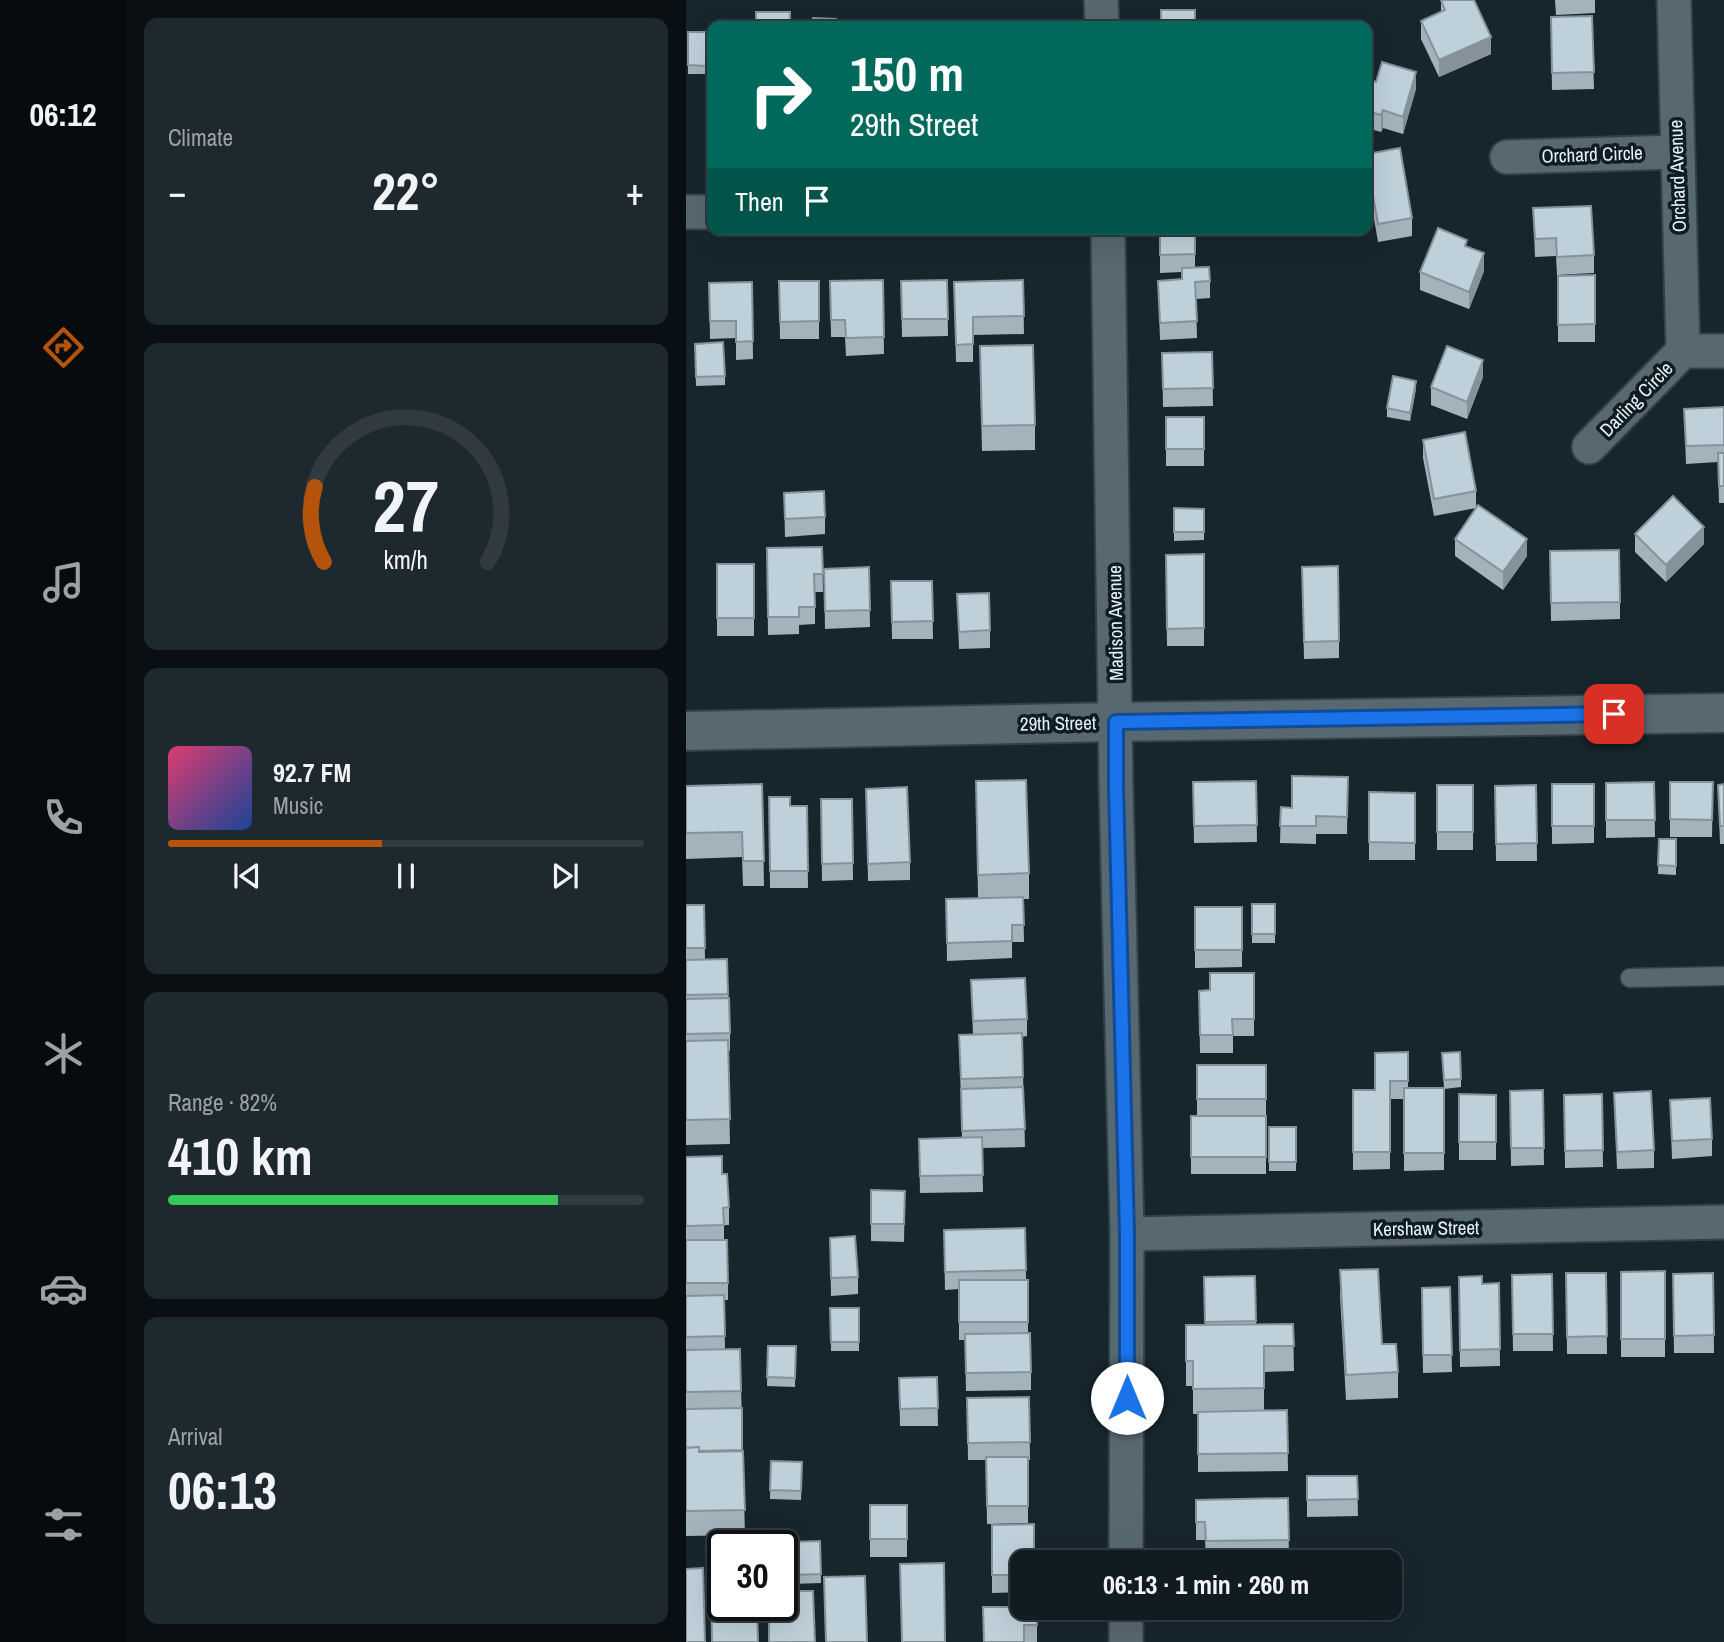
<!DOCTYPE html>
<meta charset="utf-8">
<style>
:root{--surface:#111c22;--page:#1e292f;--text:#f1f3f6;--muted:#9ca1a5;--line:#303a40;--accent:#b45309}
body{margin:0;font-family:"Archivo Narrow",sans-serif;background:var(--page);color:var(--text);height:100vh;display:flex;flex-direction:column;font-size:26px;white-space:nowrap}
*{box-sizing:border-box;margin:0}
p{font-size:23px;color:var(--muted)}
.icon{flex:none;width:38px;height:38px;fill:none;stroke:currentColor;stroke-width:2;stroke-linecap:round;stroke-linejoin:round}
.map{position:relative;flex:1;overflow:hidden}
.sheet{display:flex;flex-direction:column;gap:18px;padding:18px;background:#090f13;width:560px}
.sheet>*{flex:none}
.hud{position:absolute;left:21px;top:21px;width:665px;height:214px;border-radius:14px;box-shadow:0 7px 28px #0002,0 0 0 2px var(--line);background:#00695c;color:#fff;overflow:hidden}
.speed{position:absolute;left:21px;top:1530px;display:flex;gap:14px;font-size:35px;font-weight:700;text-align:center}
.speed>*{display:grid;place-content:center;width:91px;height:91px;border-radius:50%;background:var(--surface);box-shadow:0 7px 28px #0002,0 0 0 2px var(--line);line-height:1}
.speed .limit{border:4px solid #111;border-radius:10px;background:#fff;color:#111}
.pin{position:absolute;display:grid;place-items:center;width:60px;height:60px;color:#fff;margin:-30px;border-radius:14px;box-shadow:0 4px 10px #0006}
.me{position:absolute;width:77px;margin:-38px;rotate:0deg;stroke-linejoin:round;filter:drop-shadow(0 0 5px #0008)}
.turn{display:flex;align-items:center;gap:24px;height:147px;padding:0 28px;font-size:32px}
.turn .icon{width:91px;height:91px;stroke-width:2.5}
.turn b{display:block;font-size:49px;line-height:60px}
.then{display:flex;align-items:center;height:66px;padding:0 28px;background:#0003;gap:14px;font-size:26px}
.big{font-size:52px;font-weight:700;line-height:1.1}
.sheet .tile{flex:1;display:flex;flex-direction:column;justify-content:center;gap:10px;min-width:0;padding:0 24px;border-radius:14px;background:var(--page)}
.sheet .dial{align-items:center;gap:0}
.dial svg{height:182px;overflow:visible;fill:none;stroke:var(--line);stroke-width:7;stroke-linecap:round;text-anchor:middle}
.dial text{fill:var(--text);stroke:none}
.song{display:flex;align-items:center;gap:21px}
.cover{width:84px;height:84px;border-radius:10px;background:linear-gradient(135deg,hsl(340 70% 55%),hsl(220 70% 35%))}
.played{height:7px;border-radius:4px;background:linear-gradient(90deg,var(--accent) 45%,var(--line) 45%)}
.keys{display:flex;justify-content:space-around;direction:ltr}
.heat{display:flex;justify-content:space-between;align-items:center;font-size:38px;direction:ltr}
.charge{height:10px;border-radius:5px;background:linear-gradient(90deg,#34c759 82%,var(--line) 0)}
.trip{position:absolute;left:324px;top:1550px;width:392px;height:70px;border-radius:14px;background:var(--surface);box-shadow:0 7px 28px #0002,0 0 0 2px var(--line);font-weight:700;line-height:70px;text-align:center}
main{display:flex;flex:1;min-height:0}
.tabs{display:flex;flex-direction:column;width:126px;justify-content:space-around;align-items:center;background:#070b0e;color:var(--muted)}
.tabs .icon{width:49px;height:49px}
.tabs .current{color:var(--accent)}
.tabs b{font-size:32px;color:var(--text)}
.map>svg:first-child{display:block}
.lines{fill:none;stroke-linecap:round;stroke-linejoin:round}
.lane-casing{stroke:#354046;stroke-width:21}
.street-casing{stroke:#354046;stroke-width:37}
.secondary-casing{stroke:#354046;stroke-width:42}
.lane{stroke:#586871;stroke-width:18}
.street{stroke:#586871;stroke-width:33}
.secondary{stroke:#586871;stroke-width:38}
.wall{fill:#a3b3bb}
.shaded-wall{fill:#859299}
.building{fill:#bed0da;stroke:#859299;stroke-width:2}
.route-casing{stroke:#114b97;stroke-width:18}
.route{stroke:#1a73e8;stroke-width:12}
.labels{text-anchor:middle;stroke-width:7;stroke-linejoin:round;paint-order:stroke}
.street-label{font-size:19px;fill:#e7f0f5;stroke:#0e1c23}
</style>
<main>
<nav class="tabs">
<b>06:12</b>
<svg class="icon current" aria-label="directions" viewBox="0 0 24 24"><path d="M12 3l9 9-9 9-9-9zM9 14v-3h6M13 9l2 2-2 2"/></svg>
<svg class="icon" aria-label="music" viewBox="0 0 24 24"><path d="M9 18V5l10-2v13"/><circle cx="6" cy="18" r="3"/><circle cx="16" cy="16" r="3"/></svg>
<svg class="icon" aria-label="phone" viewBox="0 0 24 24"><path d="M5 4h4l2 5-3 2q2 4 5 5l2-3 5 2v4C11 20 4 13 5 4z"/></svg>
<svg class="icon" aria-label="climate" viewBox="0 0 24 24"><path d="M12 3v18M4 7l16 10M4 17L20 7"/></svg>
<svg class="icon" aria-label="car" viewBox="0 0 24 24"><path d="M5 17H2v-5l4-1 3-4h7l3 4 3 1v5h-3M9 17h6M6 11h13"/><circle cx="7" cy="17" r="2"/><circle cx="17" cy="17" r="2"/></svg>
<svg class="icon" aria-label="filters" viewBox="0 0 24 24"><path d="M4 7h16M4 17h16"/><circle cx="9" cy="7" r="2"/><circle cx="15" cy="17" r="2"/></svg>
</nav>
<section class="sheet">
<div class="tile"><p>Climate</p>
<div class="heat"><a>−</a><b class="big">22°</b><a>+</a></div>
</div>
<div class="tile dial"><svg viewBox="0 0 100 80">
<path d="M14 69A42 42 0 1 1 86 69"/>
<path d="M14 69A42 42 0 0 1 10 36" stroke="#b45309"/>
<text x="50" y="56" font-size="32" font-weight="700">27</text>
<text x="50" y="72" font-size="11">km/h</text>
</svg></div>
<div class="tile">
<div class="song"><i class="cover"></i><div><b>92.7 FM</b><p>Music</p></div></div>
<div class="played"></div>
<div class="keys"><svg class="icon" aria-label="previous" viewBox="0 0 24 24"><path d="M18 5L8 12l10 7zM5 5v14"/></svg><svg class="icon" aria-label="pause" viewBox="0 0 24 24"><path d="M8 5v14M16 5v14"/></svg><svg class="icon" aria-label="next" viewBox="0 0 24 24"><path d="M6 5l10 7-10 7zM19 5v14"/></svg></div>
</div>
<div class="tile"><p>Range · 82%</p><b class="big">410 km</b><div class="charge"></div></div>
<div class="tile"><p>Arrival</p><b class="big">06:13</b></div>
</section>
<div class="map">
<svg width="1038" height="1642" viewBox="0 0 1038 1642">
<rect width="100%" height="100%" fill="#17262d"/>
<g class="lines">
<g class="lane-casing">
<path id="lane" d="M944,978L1038,976"/>
</g>
<g class="street-casing">
<g id="street">
<path d="M415,0L416,26"/>
<path d="M988,0L997,351"/>
<path d="M821,157L990,152"/>
<path d="M0,212H26"/>
<path d="M422,229L430,787L441,1234L440,1563"/>
<path d="M997,351H1038"/>
<path d="M903,447L997,351"/>
<path d="M441,1234L1038,1222"/>
<path d="M440,1642V1608"/>
</g>
</g>
<g class="secondary-casing">
<path id="secondary" d="M0,731L430,722L1038,713"/>
</g>
<use href="#lane" class="lane"/>
<use href="#street" class="street"/>
<use href="#secondary" class="secondary"/>
</g>
<g class="wall">
<path d="M755,0L805,54L753,77L735,39V21L755,12Z"/>
<path d="M869,0H909V13L870,15Z"/>
<path d="M906,16L908,89L866,90L865,17Z"/>
<rect x="2" y="32" width="18" height="42"/>
<path d="M681,79L690,82L730,89L717,134L697,128L695,132L681,128Z"/>
<path d="M681,154L726,218V236L692,242L681,178Z"/>
<path d="M847,208L908,255V273L871,275L870,256L849,257Z"/>
<path d="M474,229H509V268L524,281V298L510,299L511,338L474,340L472,281L496,279V272L474,273Z"/>
<path d="M781,247L798,271L783,309L734,290V272Z"/>
<path d="M909,275V342H872V276Z"/>
<path d="M197,280L198,354L160,356L159,337H145L144,281Z"/>
<path d="M261,280L262,336L216,337L215,281Z"/>
<path d="M337,280L338,334L287,335V362H270L268,282Z"/>
<path d="M93,281H133V339H94Z"/>
<path d="M66,282L67,359L50,360V338L24,339L23,283Z"/>
<path d="M9,344L39,376V385L10,386Z"/>
<path d="M526,352L527,406L477,407L476,353Z"/>
<path d="M294,371L349,425V450L296,451Z"/>
<path d="M797,377L781,419L745,405V387Z"/>
<path d="M730,389L724,421L701,417V408Z"/>
<path d="M1038,407V503H1033L1032,462L1000,464L998,409Z"/>
<rect x="480" y="417" width="38" height="49"/>
<path d="M737,440L790,491V507L841,556L817,590L769,556V539L790,508L748,516L737,458Z"/>
<path d="M98,493L139,517V534L99,537Z"/>
<path d="M488,508L518,509V540L488,541Z"/>
<path d="M949,534L1018,544L980,582L949,552Z"/>
<path d="M136,547L137,592H129V624L113,625V634L82,635L81,548Z"/>
<path d="M864,551L934,602V619L865,621Z"/>
<path d="M518,554V646H481L480,555Z"/>
<rect x="31" y="564" width="37" height="72"/>
<path d="M183,567L184,627L139,629L138,569Z"/>
<path d="M616,567L653,641V658L618,659Z"/>
<path d="M205,581H246L247,639H206Z"/>
<path d="M271,594L304,630V648L273,649Z"/>
<path d="M662,777L661,834H630V844L594,843L595,807L606,808Z"/>
<path d="M290,781L343,873V899H337L338,942H326V958L261,961L260,899L292,898Z"/>
<path d="M570,781L571,842L508,843L507,782Z"/>
<path d="M968,782L969,837L920,838V783Z"/>
<path d="M984,782H1027L1026,837H984Z"/>
<path d="M76,784L78,886H57L56,857L0,859V786Z"/>
<path d="M866,784H908V843L866,844Z"/>
<path d="M1038,784V844H1034L1032,785Z"/>
<rect x="751" y="785" width="36" height="65"/>
<path d="M850,785L851,861H810L809,786Z"/>
<path d="M180,789L224,862V880L182,881Z"/>
<path d="M683,792L729,793V860H683Z"/>
<path d="M83,797L104,806H121L122,888H84Z"/>
<path d="M135,799H166L167,880L136,881Z"/>
<path d="M973,839H990V875L972,874Z"/>
<rect x="566" y="904" width="23" height="39"/>
<path d="M0,905H18L19,960L41,959L44,1033V1051H42L44,1144L0,1145Z"/>
<path d="M509,907H556V967L509,968Z"/>
<path d="M568,973V1036H547V1053H514L513,991L524,990Z"/>
<path d="M285,980L341,1019V1036L336,1037L339,1147L296,1148L297,1192L234,1193L233,1139L276,1138L273,1035H287Z"/>
<path d="M722,1052V1088H758V1170L718,1171V1099H704V1169L667,1170V1090H689Z"/>
<path d="M756,1053L775,1079V1087L758,1089Z"/>
<path d="M511,1065H580V1174H505V1116H511Z"/>
<path d="M857,1090L858,1165L825,1166L824,1091Z"/>
<path d="M928,1093L968,1150V1168L931,1169Z"/>
<path d="M773,1094L810,1095V1160H773Z"/>
<path d="M916,1094L917,1167L879,1168L878,1095Z"/>
<path d="M984,1100L1026,1139V1156L986,1159Z"/>
<rect x="583" y="1127" width="27" height="44"/>
<path d="M0,1157L36,1174L43,1207V1225H38V1240L42,1283V1300H38L39,1349H54L59,1535L0,1536Z"/>
<path d="M185,1190L219,1191L218,1242L185,1241Z"/>
<path d="M339,1228L340,1280H342V1333L345,1372V1390L280,1391L279,1340H273V1289L259,1290L258,1230Z"/>
<path d="M144,1238L172,1277V1294L145,1296Z"/>
<path d="M654,1270L712,1372V1398L660,1400L654,1296Z"/>
<path d="M979,1271V1357H935V1272Z"/>
<path d="M880,1273H920L921,1354H881Z"/>
<path d="M1027,1273L1028,1353H988L987,1274Z"/>
<path d="M866,1274L867,1351H827L826,1275Z"/>
<path d="M569,1276L570,1325L607,1324L608,1371L578,1372V1410H601L602,1471L512,1472V1414H507V1386H500V1325H519L518,1277Z"/>
<path d="M773,1277L796,1284L813,1283L814,1366L774,1367Z"/>
<path d="M764,1287L766,1372L737,1373L736,1288Z"/>
<path d="M144,1308H173V1351H145Z"/>
<path d="M82,1346H110L109,1387L81,1386Z"/>
<path d="M251,1377L252,1426H214L213,1378Z"/>
<path d="M343,1397L344,1460H342V1523L301,1524L300,1460H282L281,1398Z"/>
<path d="M85,1461L116,1462L115,1500L84,1499Z"/>
<path d="M621,1476H671L672,1516L621,1517Z"/>
<path d="M602,1498L603,1558L520,1559L519,1540H510V1500Z"/>
<rect x="184" y="1505" width="37" height="52"/>
<path d="M306,1525L336,1563V1592L306,1593Z"/>
<path d="M134,1541L135,1583L106,1584L105,1542Z"/>
<path d="M351,1608V1642H298Z"/>
</g>
<g class="shaded-wall">
<path d="M805,37V54L753,77V60Z"/>
<path d="M730,72V89L717,134V117Z"/>
<path d="M697,110V128L695,132V115Z"/>
<path d="M798,253V271L783,309V292Z"/>
<path d="M797,360V377L781,419V402Z"/>
<path d="M730,381V389L724,421V413Z"/>
<path d="M1018,527V544L980,582V565Z"/>
<path d="M841,539V556L817,590V572Z"/>
</g>
<g class="building">
<path d="M755,0H788L805,37L753,60L735,21L759,10Z"/>
<rect x="475" y="10" width="34" height="16"/>
<rect x="70" y="12" width="34" height="14"/>
<path d="M906,16L908,72L866,73L865,17Z"/>
<path d="M127,18L150,19L151,26H127Z"/>
<path d="M2,32H20V66L2,65Z"/>
<path d="M696,62L730,72L717,117L697,110L695,115L681,111V79L690,82Z"/>
<path d="M714,148L726,218L692,224L681,161V154Z"/>
<path d="M905,206L908,255L871,257L870,238L849,239L847,208Z"/>
<path d="M752,228L781,240L779,246L798,253L783,292L734,272Z"/>
<path d="M474,229H509V254L474,255Z"/>
<path d="M523,267L524,281L509,282L511,321L474,323L472,281L496,279V268Z"/>
<path d="M909,275V324L872,325V276Z"/>
<path d="M197,280L198,337L160,338L159,320H145L144,281Z"/>
<path d="M261,280L262,319H216L215,281Z"/>
<path d="M337,280L338,316L287,317V344L270,345L268,282Z"/>
<path d="M93,281H133V321L94,322Z"/>
<path d="M66,282L67,341L50,342V321H24L23,283Z"/>
<path d="M37,342L39,376L10,377L9,344Z"/>
<path d="M347,345L349,425L296,426L294,346Z"/>
<path d="M761,346L797,360L781,402L745,387Z"/>
<path d="M526,352L527,388L477,389L476,353Z"/>
<path d="M707,376L730,381L724,413L701,408Z"/>
<path d="M1038,407V445L1000,446L998,409Z"/>
<rect x="480" y="417" width="38" height="32"/>
<path d="M779,432L790,491L748,499L737,440Z"/>
<path d="M1032,453H1038V486H1033Z"/>
<path d="M138,491L139,517L99,519L98,493Z"/>
<path d="M987,496L1018,527L980,565L949,534Z"/>
<path d="M792,505L841,539L817,572L769,539Z"/>
<path d="M488,508L518,509V532H488Z"/>
<path d="M136,547L137,574H128L129,607H113V617H82L81,548Z"/>
<path d="M933,550L934,602L865,603L864,551Z"/>
<path d="M518,554V628L481,629L480,555Z"/>
<rect x="31" y="564" width="37" height="54"/>
<path d="M652,566L653,641L618,642L616,567Z"/>
<path d="M183,567L184,610L139,611L138,569Z"/>
<path d="M205,581H246L247,621L206,622Z"/>
<path d="M303,593L304,630L273,632L271,594Z"/>
<path d="M606,776L662,777L661,817L630,816V826H594L595,807L606,808Z"/>
<path d="M340,780L343,873L292,875L290,781Z"/>
<path d="M570,781L571,825L508,826L507,782Z"/>
<path d="M968,782L969,820H920V783Z"/>
<path d="M984,782H1027L1026,820L984,819Z"/>
<path d="M76,784L78,861H57L56,832L0,833V786Z"/>
<rect x="866" y="784" width="42" height="42"/>
<path d="M1038,784V826H1034L1032,785Z"/>
<rect x="751" y="785" width="36" height="47"/>
<path d="M850,785L851,843L810,844L809,786Z"/>
<path d="M221,787L224,862L182,864L180,789Z"/>
<path d="M683,792L729,793V843L683,842Z"/>
<path d="M83,797H104V806H121L122,871H84Z"/>
<path d="M135,799H166L167,863L136,864Z"/>
<path d="M973,839H990V866L972,865Z"/>
<path d="M337,897L338,925H326V941L261,943L260,899Z"/>
<rect x="566" y="904" width="23" height="30"/>
<path d="M0,905H18L19,948H0Z"/>
<rect x="509" y="907" width="47" height="43"/>
<path d="M41,959L42,994L0,995V960Z"/>
<path d="M524,973H568V1019H546L547,1035H514L513,991L524,990Z"/>
<path d="M339,978L341,1019L287,1021L285,980Z"/>
<path d="M43,998L44,1033L0,1034V999Z"/>
<path d="M336,1033L337,1077L275,1079L273,1035Z"/>
<path d="M42,1040L44,1119L0,1120V1041Z"/>
<path d="M722,1052V1081H704V1152H667V1090H689V1053Z"/>
<path d="M774,1052L775,1079L758,1080L756,1053Z"/>
<rect x="511" y="1065" width="69" height="34"/>
<path d="M337,1087L339,1129L276,1131L275,1089Z"/>
<rect x="718" y="1088" width="40" height="65"/>
<path d="M857,1090L858,1148H825L824,1091Z"/>
<path d="M965,1091L968,1150L931,1152L928,1093Z"/>
<path d="M773,1094L810,1095V1142H773Z"/>
<path d="M916,1094L917,1150L879,1151L878,1095Z"/>
<path d="M1024,1098L1026,1139L986,1141L984,1100Z"/>
<rect x="505" y="1116" width="75" height="41"/>
<rect x="583" y="1127" width="27" height="35"/>
<path d="M296,1137L297,1175L234,1176L233,1139Z"/>
<path d="M36,1156V1174H41L43,1207L37,1208L38,1225L0,1226V1157Z"/>
<path d="M185,1190L219,1191L218,1224H185Z"/>
<path d="M339,1228L340,1270L259,1272L258,1230Z"/>
<path d="M169,1236L172,1277L145,1278L144,1238Z"/>
<path d="M0,1240H41L42,1283H0Z"/>
<path d="M692,1269L696,1344H710L712,1372L660,1375L654,1270Z"/>
<path d="M979,1271V1339H935V1272Z"/>
<path d="M880,1273H920L921,1336L881,1337Z"/>
<path d="M1027,1273L1028,1335L988,1336L987,1274Z"/>
<path d="M866,1274L867,1334H827L826,1275Z"/>
<path d="M569,1276L570,1321L519,1322L518,1277Z"/>
<path d="M796,1276V1284L813,1283L814,1349L774,1350L773,1277Z"/>
<rect x="273" y="1280" width="69" height="42"/>
<path d="M764,1287L766,1355H737L736,1288Z"/>
<path d="M38,1295L39,1336L0,1337V1296Z"/>
<path d="M144,1308H173V1342H145Z"/>
<path d="M607,1324L608,1346H578V1388L507,1389V1361H500V1325Z"/>
<path d="M344,1333L345,1372L280,1373L279,1334Z"/>
<path d="M82,1346H110L109,1378L81,1377Z"/>
<path d="M54,1349L55,1391L0,1392V1350Z"/>
<path d="M251,1377L252,1408L214,1409L213,1378Z"/>
<path d="M343,1397L344,1442L282,1443L281,1398Z"/>
<path d="M56,1408V1450L13,1451V1447L0,1448V1409Z"/>
<path d="M601,1410L602,1453L512,1454V1412Z"/>
<path d="M13,1447V1452L57,1451L59,1510L0,1511V1448Z"/>
<path d="M300,1457H342V1506H301Z"/>
<path d="M85,1461L116,1462L115,1491L84,1490Z"/>
<path d="M621,1476H671L672,1499L621,1500Z"/>
<path d="M602,1498L603,1540L520,1541L519,1522H510V1500Z"/>
<rect x="184" y="1505" width="37" height="34"/>
<path d="M348,1524V1563H336V1575H306V1525Z"/>
<path d="M134,1541L135,1574L106,1575L105,1542Z"/>
<path d="M258,1563L259,1642H216L214,1564Z"/>
<path d="M17,1568L19,1642H0V1569Z"/>
<path d="M179,1576L181,1642H140L138,1577Z"/>
<path d="M37,1580V1605H71L72,1642H26L25,1581Z"/>
<path d="M96,1591H127L129,1642H83V1605H96Z"/>
<path d="M297,1607H336V1608H351V1625H338V1642H298Z"/>
</g>
<g class="lines">
<g class="route-casing">
<path id="route" d="M441,1398V1234L430,787V722L928,714"/>
</g>
<use href="#route" class="route"/>
</g>
<g class="labels">
<g class="street-label">
<text transform="translate(906 154) rotate(-2)" y="7">Orchard Circle</text>
<text transform="translate(991 176) rotate(-92)" y="7">Orchard Avenue</text>
<text transform="translate(950 399) rotate(-46)" y="7">Darling Circle</text>
<text transform="translate(429 623) rotate(-91)" y="7">Madison Avenue</text>
<text transform="translate(372 723) rotate(-1)" y="7">29th Street</text>
<text transform="translate(740 1228) rotate(-1)" y="7">Kershaw Street</text>
</g>
</g>
</svg>
<div class="speed"><div class="limit">30</div></div>
<div class="pin" style="left:928px;top:714px;background:#d93025"><svg class="icon" aria-label="arrive" viewBox="0 0 24 24"><path d="M6 21V4h12l-3 4 3 4H6"/></svg></div>
<svg class="me" style="left:441px;top:1398px" viewBox="-20 -20 40 40"><circle r="19" fill="#fff"/><path d="M0-13L10 11 0 6-10 11z" fill="#1a73e8"/></svg>
<div class="trip">06:13 · 1 min · 260 m</div>
<div class="hud">
<div class="turn"><svg class="icon" aria-label="right" viewBox="0 0 24 24"><path d="M7 20v-9h11M14 6l5 5-5 5"/></svg><div><b>150 m</b>29th Street</div></div>
<div class="then">Then<svg class="icon" aria-label="arrive" viewBox="0 0 24 24"><path d="M6 21V4h12l-3 4 3 4H6"/></svg></div>
</div>
</div>
</main>
